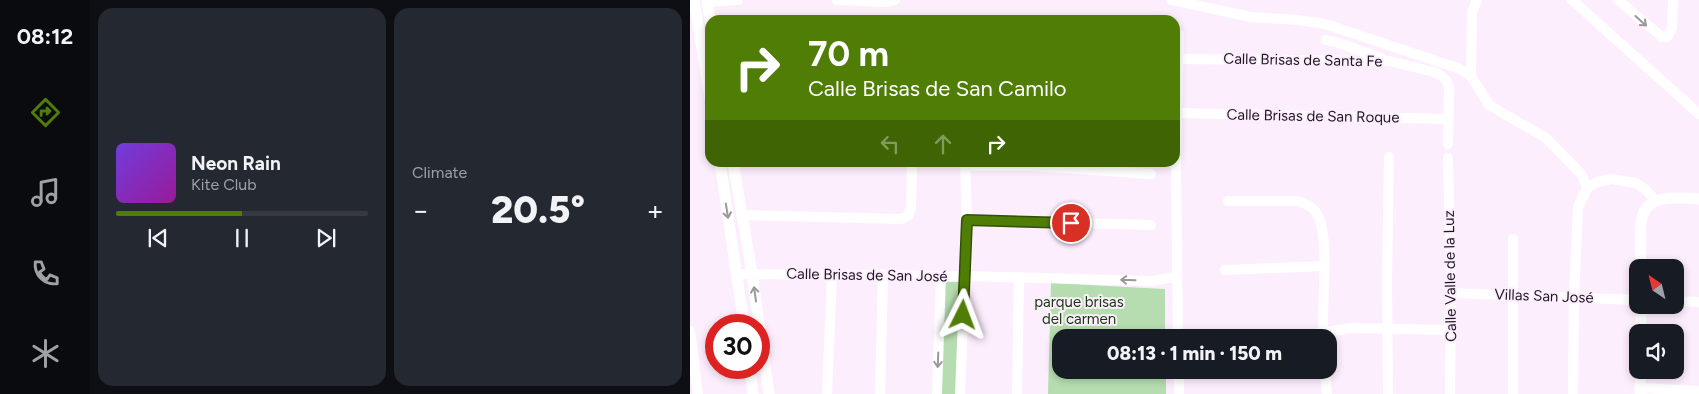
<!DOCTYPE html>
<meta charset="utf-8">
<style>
:root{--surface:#171b24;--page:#242831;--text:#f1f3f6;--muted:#9ea1a6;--line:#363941;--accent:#4f7d06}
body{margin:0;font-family:Figtree,sans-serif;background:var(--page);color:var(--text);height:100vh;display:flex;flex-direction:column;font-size:19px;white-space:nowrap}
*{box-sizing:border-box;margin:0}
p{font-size:16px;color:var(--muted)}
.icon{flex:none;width:28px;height:28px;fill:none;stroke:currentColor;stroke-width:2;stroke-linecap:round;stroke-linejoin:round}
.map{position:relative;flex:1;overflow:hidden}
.drawer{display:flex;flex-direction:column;gap:8px;padding:8px;background:#0d0f14;width:600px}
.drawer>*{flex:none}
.top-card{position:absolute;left:15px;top:15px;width:475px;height:152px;border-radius:15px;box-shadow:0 2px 8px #0003;background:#4f7d06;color:#fff;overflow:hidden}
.needle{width:32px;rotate:325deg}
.buttons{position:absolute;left:939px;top:259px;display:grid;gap:10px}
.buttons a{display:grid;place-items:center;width:55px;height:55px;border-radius:10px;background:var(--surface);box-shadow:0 2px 8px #0003;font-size:25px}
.speed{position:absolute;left:15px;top:314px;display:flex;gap:10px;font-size:25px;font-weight:700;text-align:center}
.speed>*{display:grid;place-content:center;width:65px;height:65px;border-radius:50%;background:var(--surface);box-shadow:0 2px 8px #0003;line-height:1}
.speed .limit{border:8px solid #d22;background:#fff;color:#111}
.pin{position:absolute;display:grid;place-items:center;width:42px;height:42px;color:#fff;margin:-21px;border:2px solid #fff;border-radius:50%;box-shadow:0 1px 5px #0007}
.me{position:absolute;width:55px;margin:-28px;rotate:3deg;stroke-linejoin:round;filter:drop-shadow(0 0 4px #0008)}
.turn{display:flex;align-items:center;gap:18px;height:105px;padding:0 20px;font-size:22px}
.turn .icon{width:65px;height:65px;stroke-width:2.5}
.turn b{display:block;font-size:35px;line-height:42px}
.lanes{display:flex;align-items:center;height:48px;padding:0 20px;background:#0003;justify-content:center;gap:25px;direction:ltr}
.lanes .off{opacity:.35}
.big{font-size:38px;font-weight:800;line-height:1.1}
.drawer .card{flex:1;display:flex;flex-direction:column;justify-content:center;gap:8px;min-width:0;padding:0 18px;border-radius:15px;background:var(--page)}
.song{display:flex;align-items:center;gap:15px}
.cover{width:60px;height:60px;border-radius:8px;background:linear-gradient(135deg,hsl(260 70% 55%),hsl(300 70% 35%))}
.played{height:5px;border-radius:2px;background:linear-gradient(90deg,var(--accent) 50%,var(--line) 50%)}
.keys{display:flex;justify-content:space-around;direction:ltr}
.heat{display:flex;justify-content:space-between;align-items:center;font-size:28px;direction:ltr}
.drawer .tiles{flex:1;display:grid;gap:8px;grid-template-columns:repeat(2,1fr)}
.trip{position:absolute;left:362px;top:329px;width:285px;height:50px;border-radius:15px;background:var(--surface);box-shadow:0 2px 8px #0003;font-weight:800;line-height:50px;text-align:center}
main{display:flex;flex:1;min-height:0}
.dock{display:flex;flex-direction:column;width:90px;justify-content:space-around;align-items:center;background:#090b0e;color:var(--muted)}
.dock .icon{width:35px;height:35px}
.dock .selected{color:var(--accent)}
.dock b{font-size:22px;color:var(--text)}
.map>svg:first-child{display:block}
.green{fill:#b6ddb0}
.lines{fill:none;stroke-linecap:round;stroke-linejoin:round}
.minor{stroke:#fff;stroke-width:10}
.tertiary{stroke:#fff;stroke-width:11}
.oneway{stroke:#9b979b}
.route-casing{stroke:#335104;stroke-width:12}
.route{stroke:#4f7d06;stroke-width:9}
.labels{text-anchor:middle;stroke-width:4;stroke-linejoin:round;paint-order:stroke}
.street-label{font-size:15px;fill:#201821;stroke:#fdeefe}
.park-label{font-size:15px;fill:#103b08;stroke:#fdeefe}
</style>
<main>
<nav class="dock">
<b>08:12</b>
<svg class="icon selected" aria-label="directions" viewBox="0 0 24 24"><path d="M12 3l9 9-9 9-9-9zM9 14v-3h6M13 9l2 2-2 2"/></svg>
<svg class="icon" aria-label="music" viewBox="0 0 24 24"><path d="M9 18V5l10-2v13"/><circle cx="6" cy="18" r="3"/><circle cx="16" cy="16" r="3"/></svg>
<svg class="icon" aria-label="phone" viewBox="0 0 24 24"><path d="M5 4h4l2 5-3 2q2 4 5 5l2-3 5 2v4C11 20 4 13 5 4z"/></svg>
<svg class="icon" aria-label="climate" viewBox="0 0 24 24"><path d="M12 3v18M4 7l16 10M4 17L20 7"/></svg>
</nav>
<section class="drawer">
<div class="tiles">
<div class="card">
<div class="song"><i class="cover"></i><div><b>Neon Rain</b><p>Kite Club</p></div></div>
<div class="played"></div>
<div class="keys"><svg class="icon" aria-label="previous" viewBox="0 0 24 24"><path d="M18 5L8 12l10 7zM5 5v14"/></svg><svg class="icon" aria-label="pause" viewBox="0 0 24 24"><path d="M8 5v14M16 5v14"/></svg><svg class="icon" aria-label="next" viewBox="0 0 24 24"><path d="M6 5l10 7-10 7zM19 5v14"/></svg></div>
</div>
<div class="card"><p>Climate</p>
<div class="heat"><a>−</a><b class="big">20.5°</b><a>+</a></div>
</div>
</div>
</section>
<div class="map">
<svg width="1009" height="394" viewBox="0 0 1009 394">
<rect width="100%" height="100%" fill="#fdeefe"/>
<g class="green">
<path d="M253,282H270L267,394H250Z"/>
<path d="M361,283L475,289V337L371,338V370H476V394H358Z"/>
</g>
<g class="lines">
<g class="minor">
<path d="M147,0L194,2L205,0"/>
<path d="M482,0L561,17L608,20L635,24L770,69L781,76L799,105L856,138L892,175L897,188"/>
<path d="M882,0L1009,114"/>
<path d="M928,0L972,37H977L982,28L983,0"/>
<path d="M18,2L48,0"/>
<path d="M636,40L646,42L691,58"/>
<path d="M488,59L699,61L744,72L752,76L756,80L759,87L758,144"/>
<path d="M781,76L782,12L787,0"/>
<path d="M487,113L759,119"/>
<path d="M758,158L761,293L760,394"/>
<path d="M86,162H217"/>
<path d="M275,166H343L461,174"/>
<path d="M538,201H608C616,204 622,206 627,214C641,239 631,306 633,338"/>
<path d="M51,215L211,219L218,216L221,208L222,162"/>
<path d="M277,220L461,225"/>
<path d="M535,270L634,266"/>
<path d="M47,274L275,276L461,281L486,277"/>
<path d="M761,293L948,300"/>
<path d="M985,301L1009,302"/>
<path d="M0,331L8,394"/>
<path d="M488,338L486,172L489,35"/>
<path d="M537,338L614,336L660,328L761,330"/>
<path d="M489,370V394"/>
<path d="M635,370L637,394"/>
<path d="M950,388L1009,391"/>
<path d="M137,394L142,274"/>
<path d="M190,394L193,274"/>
<path d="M247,394L251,276"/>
<path d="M270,394L277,220L275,162"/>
<path d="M327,394L329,277"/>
<path d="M698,394L697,280L699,157"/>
<path d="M823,394V239"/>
<path d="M883,394L884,297L888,207L897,188L907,182L921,179L946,183L956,190L966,201"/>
</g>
<g class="tertiary">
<path d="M4,0L20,98"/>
<path d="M17,0L20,20"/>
<path d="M30,162L54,325"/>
<path d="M43,162L62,273L79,394"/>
<path d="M951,268C950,212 943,193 1009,199"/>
<path d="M951,332V305"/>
<path d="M60,368L63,394"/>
<path d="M950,394L951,370"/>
</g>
</g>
<defs><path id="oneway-shaft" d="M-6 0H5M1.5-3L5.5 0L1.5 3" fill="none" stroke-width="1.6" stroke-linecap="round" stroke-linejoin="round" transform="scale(1.25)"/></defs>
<g class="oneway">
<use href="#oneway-shaft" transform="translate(951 21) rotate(42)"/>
<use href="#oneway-shaft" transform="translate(37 211) rotate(81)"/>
<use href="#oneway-shaft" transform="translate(438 280) rotate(-178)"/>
<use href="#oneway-shaft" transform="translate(65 294) rotate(-98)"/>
<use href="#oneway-shaft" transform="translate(248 360) rotate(92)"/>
</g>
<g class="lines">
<g class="route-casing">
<path id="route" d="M273,315L277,220L381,223"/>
</g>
<use href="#route" class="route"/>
</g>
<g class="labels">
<g class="street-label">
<text transform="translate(613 60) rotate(1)" y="5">Calle Brisas de Santa Fe</text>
<text transform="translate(623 116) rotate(1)" y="5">Calle Brisas de San Roque</text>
<text transform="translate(177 275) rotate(1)" y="5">Calle Brisas de San José</text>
<text transform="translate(760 276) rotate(-91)" y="5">Calle Valle de la Luz</text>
<text transform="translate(854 296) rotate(2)" y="5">Villas San José</text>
</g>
<g class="park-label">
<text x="389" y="307">parque brisas<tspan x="389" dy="17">del carmen</tspan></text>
</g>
</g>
</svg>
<div class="buttons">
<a><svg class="needle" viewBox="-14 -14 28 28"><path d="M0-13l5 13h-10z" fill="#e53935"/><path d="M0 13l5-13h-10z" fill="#9ea1a6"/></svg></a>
<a><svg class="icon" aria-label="sound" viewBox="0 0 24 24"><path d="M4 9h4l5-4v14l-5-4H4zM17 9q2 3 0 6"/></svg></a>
</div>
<div class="speed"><div class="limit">30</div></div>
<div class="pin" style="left:381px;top:223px;background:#d93025"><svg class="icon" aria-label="arrive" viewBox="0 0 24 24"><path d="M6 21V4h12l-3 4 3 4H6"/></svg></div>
<svg class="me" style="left:273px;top:315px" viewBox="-20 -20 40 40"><path d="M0-17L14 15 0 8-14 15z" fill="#4f7d06" stroke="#fff" stroke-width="4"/></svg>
<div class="trip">08:13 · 1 min · 150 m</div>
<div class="top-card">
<div class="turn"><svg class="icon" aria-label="right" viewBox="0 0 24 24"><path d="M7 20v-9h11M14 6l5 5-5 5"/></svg><div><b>70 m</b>Calle Brisas de San Camilo</div></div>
<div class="lanes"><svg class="icon off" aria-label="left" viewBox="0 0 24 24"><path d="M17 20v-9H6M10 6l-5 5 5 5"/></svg><svg class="icon off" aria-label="ahead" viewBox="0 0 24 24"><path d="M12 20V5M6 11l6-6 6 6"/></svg><svg class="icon" aria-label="right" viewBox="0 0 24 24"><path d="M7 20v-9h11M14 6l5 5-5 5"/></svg></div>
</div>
</div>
</main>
